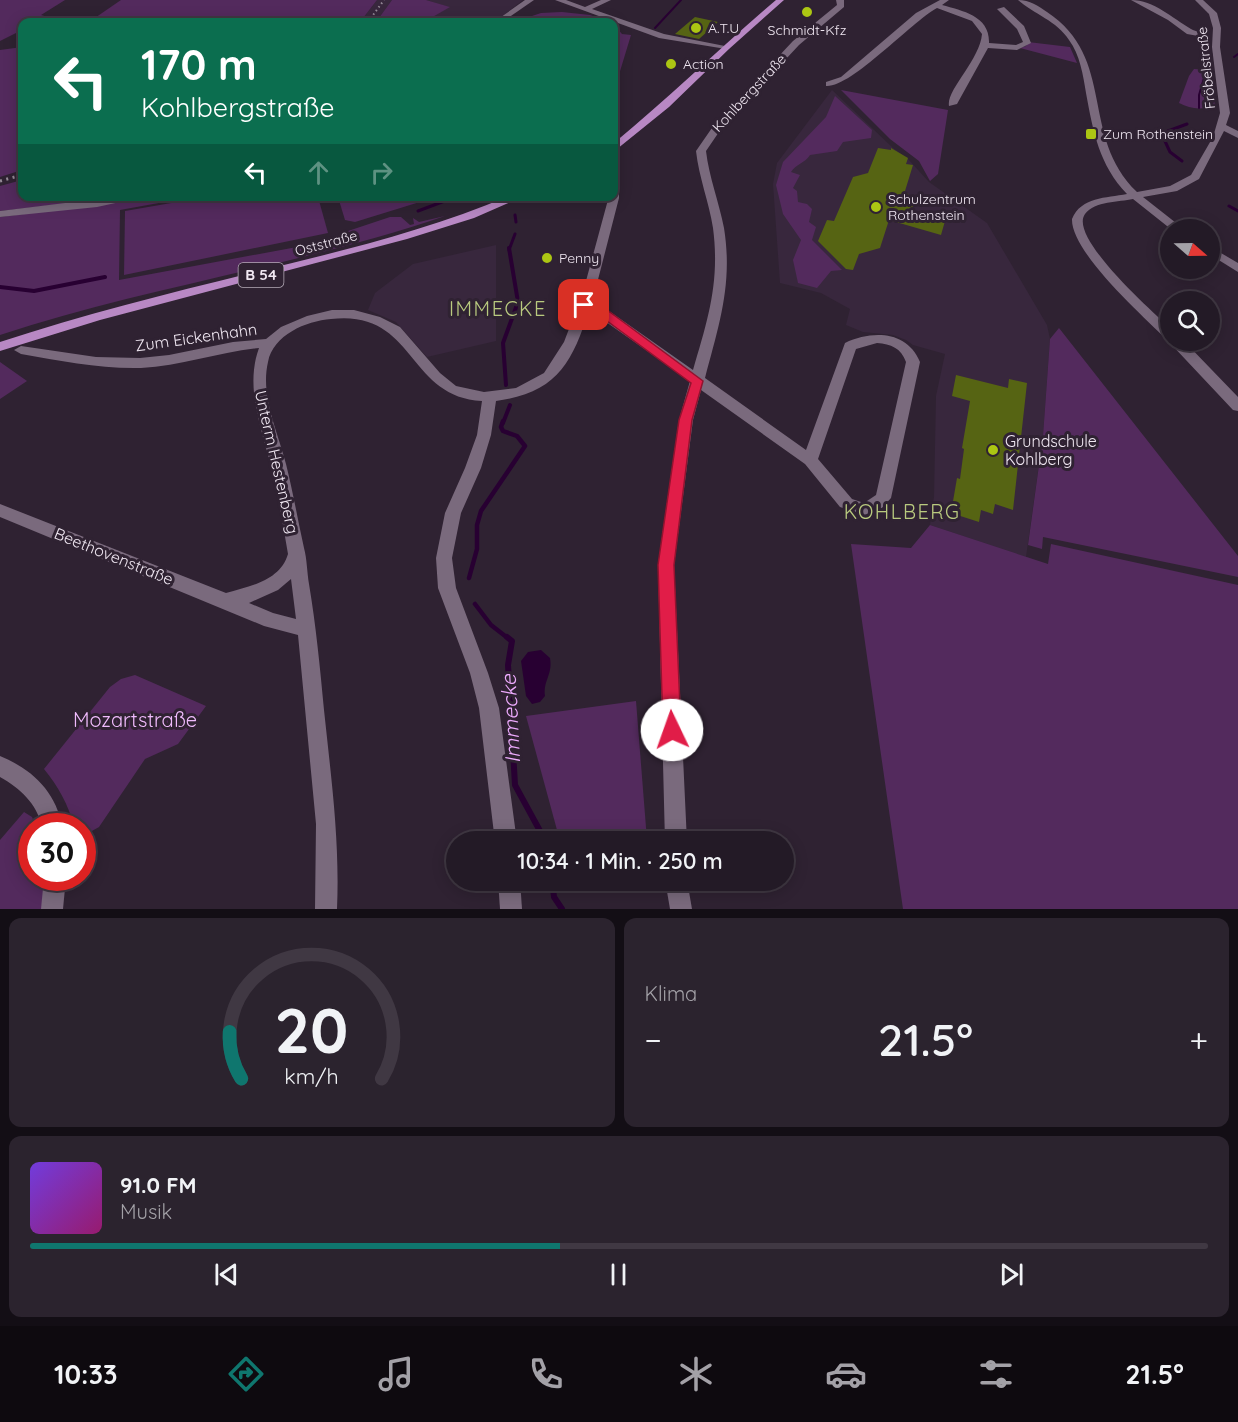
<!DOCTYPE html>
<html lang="de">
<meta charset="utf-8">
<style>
:root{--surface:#231a26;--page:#2b232e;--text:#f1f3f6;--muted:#a3a1a7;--line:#403843;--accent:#0f766e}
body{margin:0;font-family:Quicksand,sans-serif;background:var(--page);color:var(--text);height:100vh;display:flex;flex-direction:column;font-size:22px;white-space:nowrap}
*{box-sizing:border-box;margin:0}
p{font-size:20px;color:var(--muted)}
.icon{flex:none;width:33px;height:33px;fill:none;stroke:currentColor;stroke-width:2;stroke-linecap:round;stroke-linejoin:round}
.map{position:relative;height:909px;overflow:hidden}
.sheet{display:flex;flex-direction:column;gap:9px;padding:9px;background:#130e15;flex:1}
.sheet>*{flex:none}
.top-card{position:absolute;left:18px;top:18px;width:600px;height:183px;border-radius:12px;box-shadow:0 3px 15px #0003,0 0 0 2px var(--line);background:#0b6e4f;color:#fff;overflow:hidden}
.needle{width:39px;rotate:110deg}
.controls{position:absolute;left:1160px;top:219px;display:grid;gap:12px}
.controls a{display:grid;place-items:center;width:60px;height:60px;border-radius:50%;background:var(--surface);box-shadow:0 3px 15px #0003,0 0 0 2px var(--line);font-size:30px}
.speed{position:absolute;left:18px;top:813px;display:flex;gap:12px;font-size:30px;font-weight:700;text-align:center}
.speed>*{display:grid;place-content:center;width:78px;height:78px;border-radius:50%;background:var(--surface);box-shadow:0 3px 15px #0003,0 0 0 2px var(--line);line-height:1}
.speed .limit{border:9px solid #d22;background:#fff;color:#111}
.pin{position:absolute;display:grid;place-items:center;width:51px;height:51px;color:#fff;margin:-26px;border-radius:12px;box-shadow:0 3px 9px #0006}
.me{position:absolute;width:66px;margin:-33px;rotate:357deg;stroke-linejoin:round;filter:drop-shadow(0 0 4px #0008)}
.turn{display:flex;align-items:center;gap:21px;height:126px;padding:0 24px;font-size:27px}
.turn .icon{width:78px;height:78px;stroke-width:2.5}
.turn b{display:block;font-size:42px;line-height:51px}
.lanes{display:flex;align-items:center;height:57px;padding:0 24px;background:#0003;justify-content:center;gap:30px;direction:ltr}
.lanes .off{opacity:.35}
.big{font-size:45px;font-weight:600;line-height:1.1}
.sheet .tile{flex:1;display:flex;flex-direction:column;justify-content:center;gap:9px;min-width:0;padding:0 21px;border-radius:12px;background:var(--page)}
.sheet .dial{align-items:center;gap:0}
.dial svg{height:156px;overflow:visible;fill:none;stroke:var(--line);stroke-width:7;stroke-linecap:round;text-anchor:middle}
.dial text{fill:var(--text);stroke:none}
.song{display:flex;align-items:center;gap:18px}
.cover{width:72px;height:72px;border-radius:9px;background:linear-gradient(135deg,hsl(260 70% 55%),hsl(320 70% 35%))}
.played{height:6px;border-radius:3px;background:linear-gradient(90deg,var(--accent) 45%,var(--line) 45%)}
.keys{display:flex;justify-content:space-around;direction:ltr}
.heat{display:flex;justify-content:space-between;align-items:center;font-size:33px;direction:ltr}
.sheet .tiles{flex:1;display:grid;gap:9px;grid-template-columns:1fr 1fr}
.tile:last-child{grid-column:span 2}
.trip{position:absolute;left:446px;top:831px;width:348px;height:60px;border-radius:30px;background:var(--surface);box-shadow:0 3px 15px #0003,0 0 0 2px var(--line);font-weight:600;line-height:60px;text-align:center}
.menu{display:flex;height:96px;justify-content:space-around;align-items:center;background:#0e0a0f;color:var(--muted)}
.menu .icon{width:42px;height:42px}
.menu .current{color:var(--accent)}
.menu b{font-size:27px;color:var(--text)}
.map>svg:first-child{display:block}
.built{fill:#38273d}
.green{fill:#532a5d}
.water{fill:#280032}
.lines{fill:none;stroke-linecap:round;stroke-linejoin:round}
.stream-far4{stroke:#280032;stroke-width:2}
.stream-far3{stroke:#280032;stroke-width:3}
.stream-far2{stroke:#280032;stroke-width:4}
.stream-far1{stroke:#280032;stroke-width:4.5}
.stream{stroke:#280032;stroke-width:6}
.building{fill:#566413}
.street{fill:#7a6a7d;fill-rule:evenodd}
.primary{fill:#b888c4;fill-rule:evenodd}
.rail-far1{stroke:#968b98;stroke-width:2;stroke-dasharray:1.5 3;stroke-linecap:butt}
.rail{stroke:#968b98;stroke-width:3;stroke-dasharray:2 4.5;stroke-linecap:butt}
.route{fill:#e11d48;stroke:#92132f;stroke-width:1.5}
.poi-dot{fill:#acc613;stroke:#2f2232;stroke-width:2}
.labels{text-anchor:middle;stroke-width:6;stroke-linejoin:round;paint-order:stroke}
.far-poi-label{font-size:14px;fill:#f0e7f2;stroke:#2f2232;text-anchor:start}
.far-street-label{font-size:14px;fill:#f0e7f2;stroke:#2f2232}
.shield{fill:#2f2232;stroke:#b6acb8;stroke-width:1.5}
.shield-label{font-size:15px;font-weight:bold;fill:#f0e7f2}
.street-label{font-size:16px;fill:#f0e7f2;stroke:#2f2232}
.poi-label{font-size:16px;fill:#f0e7f2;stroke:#2f2232;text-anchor:start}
.quarter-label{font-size:20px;letter-spacing:1.5px;fill:#b9ca7f;stroke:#2f2232}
.near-park-label{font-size:20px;fill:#f0bbfd;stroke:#2f2232}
.near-water-label{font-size:21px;font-style:italic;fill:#edabfd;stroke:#2f2232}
</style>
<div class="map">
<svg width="1238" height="909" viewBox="0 0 1238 909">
<rect width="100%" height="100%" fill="#2f2232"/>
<g class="built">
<path d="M377,0H392L376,22H360Z"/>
<path d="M426,0H523L495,22H424L449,7Z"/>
<path d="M832,90L893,148L908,159L929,182L987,223L1047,325L1050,339L1043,436L1026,557L930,525L934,497L936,396L945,354L913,345L906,340L893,335L863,332L846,325L850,309L821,293L780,283L773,184L777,163Z"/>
<path d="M496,245V341L427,357L396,322L368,310L375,293L413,264Z"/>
</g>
<g class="green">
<path d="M0,0H65L41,15L48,17L37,22H22V30L0,41Z"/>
<path d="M121,0H377L360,22H89Z"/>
<path d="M392,0H426L450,7L424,22H376Z"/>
<path d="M562,12L590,15L610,22H514L541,13Z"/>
<path d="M614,25L622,34L631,35L614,91Z"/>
<path d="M1028,42L1070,47L1077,63L1020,48L1026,46Z"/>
<path d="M22,47V170L0,177V50Z"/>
<path d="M1194,69L1209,70L1213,73L1215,104C1203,111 1191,109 1179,103L1189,76Z"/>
<path d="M841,90L948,110L938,174L930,181L919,161L890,139Z"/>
<path d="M835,96L872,130L871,138L843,142L837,151L810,155C805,163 796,164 791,172L800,175L793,188L797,191L798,202L807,204L812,209L809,222L816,227L812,240L842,270L831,271L817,288L798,283L793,260L801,240L783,214L776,185L783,162L826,117Z"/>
<path d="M22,180V196L126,197L0,211V186Z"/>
<path d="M160,197H192L120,210L119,280L340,239L339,234L390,217H401L410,225L414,224L413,218L419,222L445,216C299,266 146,287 0,335V217Z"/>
<path d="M206,197H318L328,233L124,275L125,211Z"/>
<path d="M338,197V196L436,197L355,222L345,220Z"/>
<path d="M1059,328L1238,556V577L1043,537L1042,549L1028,545L1043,436L1050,339Z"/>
<path d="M0,362L27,381L0,399Z"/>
<path d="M930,525L1048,564L1051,544L1238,585V909H903L851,544L911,548Z"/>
<path d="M135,675L206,706L178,744L145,759L99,827L83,836L82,826H74C68,804 58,786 44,769L110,687L121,679Z"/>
<path d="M636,701L647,840L560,841L526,716Z"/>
<path d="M24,812L32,817L36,826H32V878H45L43,909H0V840Z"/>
</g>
<path class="water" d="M541,650L550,658C553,675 543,680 545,696L540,702L532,704L526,696L521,661L528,652Z"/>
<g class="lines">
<g class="stream-far4">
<path d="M655,28L681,0"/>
<path d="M1234,57L1238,54"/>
<path d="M1199,108V95L1206,71"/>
</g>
<g class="stream-far3">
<path d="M1182,161L1170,152L1164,139L1168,131L1187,124"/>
<path d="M1229,206L1238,211"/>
<path d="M418,211L458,196"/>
<path d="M515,215L516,222"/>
<path d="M509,250L515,234"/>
</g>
<g class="stream-far2">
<path d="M0,287L34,291L105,277"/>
<path d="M506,385L503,343L518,302L509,248"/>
<path d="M503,423L510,405"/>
</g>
<g class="stream-far1">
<path d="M469,578L477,549V525L481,511L525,446L517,436L503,431L501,427L503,421"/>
<path d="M475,604L491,625L509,639"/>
</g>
<g class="stream">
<path d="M507,637L512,641L508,665L515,785L546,842"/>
<path d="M552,880L554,897L562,909"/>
</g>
</g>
<g class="building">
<path d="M695,17L718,22L699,39L675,34Z"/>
<path d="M878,148L891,150V148L908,158L906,164L913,165L905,191L915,200L911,213L945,221L941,235L889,220L880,248L859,254L853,270L846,269L818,241L827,220L834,221L853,177L868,173Z"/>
<path d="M956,375L1008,388L1009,379L1027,383L1013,510L995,504L993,514L981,510L979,522L951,513L957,478L960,479L964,449L962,448L970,401L952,396Z"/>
</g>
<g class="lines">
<g class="street">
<path d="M525,0H534L502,22H494Z"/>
<path d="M555,0H566L585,7L601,0H611L592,9L664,34L730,47L726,49L659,38Z"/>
<path d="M836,0H844V7L799,45L721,129L706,151C709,177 719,202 724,228C733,284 719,325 705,378L806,450L845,343C873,330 907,331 920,362L891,498L880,510L864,515L840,507L805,464L701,390L693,420L674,565L687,842H665L658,565L679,420L690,381L589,310C572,364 556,393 496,401L491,435L481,468L461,513L452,558L456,588L488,673L499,708L517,842H495L479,708L470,673L438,588L436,558L445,513L465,468L477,435L482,401C406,397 416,309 331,319C306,321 273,335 268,362C260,396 278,432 286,464C293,492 298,521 304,548C307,559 307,572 309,584C316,626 320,667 324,710C331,777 340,841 337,909H315L316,824L298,635L264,626L0,517V504L226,593C250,586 280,581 288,554C283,526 279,498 272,471C263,431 244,389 259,348C219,352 181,366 141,368C100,369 61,361 21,354L14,350L21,346L96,357L140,358L169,355L233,342L266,339L281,327L307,316L332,310H354L380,317L400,327L440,373L456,386L484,392L516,388L544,373L564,342L583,292L609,196H614V184L619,187V198L592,303L599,304L693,370C708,319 720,282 713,228C709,202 699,178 696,151L714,125L793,41L837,5ZM877,343C891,344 901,348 906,362L876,495L864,503L852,499L818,459L856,349ZM291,579L296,619L273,613L249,603L278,590Z"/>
<path d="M940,0H949L942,5C963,11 990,16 989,43L1016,45L1023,42L1017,29L997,9L1004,7L1024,26L1031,43L1017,50L988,48L957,104L949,106C946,90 980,60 982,34L972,21L937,8C910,23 851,88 826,86V82L841,77L916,13Z"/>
<path d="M1018,0C1030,0 1038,6 1047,12C1117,58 1079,136 1137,192L1170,186L1191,175L1213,137L1220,113L1212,47L1213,28L1209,14L1195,0H1203L1217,13L1221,28L1220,47L1230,113L1226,125L1238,131V138L1224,131L1199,179L1177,191L1143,197L1185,230H1172L1133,199C1119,202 1095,201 1085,214C1068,237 1153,312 1170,328V340H1183L1238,397V411L1233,410L1170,343L1169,339L1165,338C1142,315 1071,252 1072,219C1081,197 1106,198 1127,194C1099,165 1093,131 1086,93C1083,75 1080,55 1069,40C1057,21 1034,14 1018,0Z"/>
<path d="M1131,0C1154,0 1172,18 1191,29C1196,32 1203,32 1208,35L1204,37L1187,34L1168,20Z"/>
<path d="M122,196H148L97,207L0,217V211Z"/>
<path d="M1209,246L1238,263V272L1209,254Z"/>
<path d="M0,756C32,769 56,792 62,826H42C36,803 21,789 0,777Z"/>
<path d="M44,878H66L63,909H41Z"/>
<path d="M498,880H520L522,909H500Z"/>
<path d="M665,880H687L692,909H670Z"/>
</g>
<g class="primary">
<path d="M776,0H784L729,49L669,107L617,149L614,150V143C670,97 721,47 776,0Z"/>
<path d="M509,196H524L474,218L407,239L100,320L0,351V342C82,315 166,294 251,273C338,252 426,231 509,196Z"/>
</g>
<path class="rail-far1" d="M368,22L384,0"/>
<path class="rail" d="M0,181L22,175"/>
</g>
<path class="route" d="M584,302L599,304L703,381L692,420L674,565L681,730L678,737L672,739L665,737L663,730L658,565L679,420L691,383L592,310L580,308L578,305Z"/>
<g class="poi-dot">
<circle cx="807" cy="12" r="6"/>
<circle cx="696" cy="28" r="6"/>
<circle cx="671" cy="64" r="6"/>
<rect x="1085" y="128" width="12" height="12" rx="3"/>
<circle cx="876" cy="207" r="6"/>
<circle cx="547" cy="258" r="6"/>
<circle cx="993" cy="450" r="6"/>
</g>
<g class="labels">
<g class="far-poi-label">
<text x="708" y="33">A.T.U</text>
<text x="807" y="35" text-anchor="middle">Schmidt-Kfz</text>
<text x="683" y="69">Action</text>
<text x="1103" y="139">Zum Rothenstein</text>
<text x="888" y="204">Schulzentrum<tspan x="888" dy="16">Rothenstein</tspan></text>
<text x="559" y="263">Penny</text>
</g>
<g class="far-street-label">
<text transform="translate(1206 68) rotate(-96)" y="5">Fröbelstraße</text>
<text transform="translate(749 93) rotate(-47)" y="5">Kohlbergstraße</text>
<text transform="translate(326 243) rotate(-15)" y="5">Oststraße</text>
</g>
<rect class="shield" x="238.5" y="263" width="45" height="24" rx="4.5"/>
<g class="shield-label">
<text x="261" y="280">B 54</text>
</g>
<g class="street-label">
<text transform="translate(196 337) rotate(-8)" y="6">Zum Eickenhahn</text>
<text transform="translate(277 462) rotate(77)" y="6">Unterm Hestenberg</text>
<text transform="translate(114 556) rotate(22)" y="6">Beethovenstraße</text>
</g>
<g class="poi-label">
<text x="1005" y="447">Grundschule<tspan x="1005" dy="18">Kohlberg</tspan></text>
</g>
<g class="quarter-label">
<text x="498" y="316">IMMECKE</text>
<text x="902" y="519">KOHLBERG</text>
</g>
<g class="near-park-label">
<text x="135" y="727">Mozartstraße</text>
</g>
<g class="near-water-label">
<text transform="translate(511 719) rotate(-93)" y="7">Immecke</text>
</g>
</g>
</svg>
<div class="controls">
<a><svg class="needle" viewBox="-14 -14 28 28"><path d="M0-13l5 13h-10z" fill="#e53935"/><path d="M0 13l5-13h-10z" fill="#a3a1a7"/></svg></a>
<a><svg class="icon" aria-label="search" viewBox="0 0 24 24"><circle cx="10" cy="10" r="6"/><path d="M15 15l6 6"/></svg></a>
</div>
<div class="speed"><div class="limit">30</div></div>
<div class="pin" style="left:584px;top:305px;background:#d93025"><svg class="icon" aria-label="arrive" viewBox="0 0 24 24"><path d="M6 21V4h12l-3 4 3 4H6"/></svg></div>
<svg class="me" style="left:672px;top:730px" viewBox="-20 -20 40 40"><circle r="19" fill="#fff"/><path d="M0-13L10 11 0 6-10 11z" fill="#e11d48"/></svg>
<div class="trip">10:34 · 1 Min. · 250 m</div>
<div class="top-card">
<div class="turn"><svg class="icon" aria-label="left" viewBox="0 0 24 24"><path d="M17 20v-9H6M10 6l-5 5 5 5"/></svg><div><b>170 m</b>Kohlbergstraße</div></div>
<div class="lanes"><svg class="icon" aria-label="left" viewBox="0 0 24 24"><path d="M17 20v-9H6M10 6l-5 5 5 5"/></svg><svg class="icon off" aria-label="ahead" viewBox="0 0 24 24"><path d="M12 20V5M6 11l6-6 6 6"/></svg><svg class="icon off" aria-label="right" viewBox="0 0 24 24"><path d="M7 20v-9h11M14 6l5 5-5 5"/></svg></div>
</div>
</div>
<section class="sheet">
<div class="tiles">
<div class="tile dial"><svg viewBox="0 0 100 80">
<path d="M14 69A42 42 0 1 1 86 69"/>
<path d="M14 69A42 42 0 0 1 8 45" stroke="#0f766e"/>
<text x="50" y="56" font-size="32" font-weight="700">20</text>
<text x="50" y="72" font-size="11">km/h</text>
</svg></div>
<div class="tile"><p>Klima</p>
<div class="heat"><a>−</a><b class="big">21.5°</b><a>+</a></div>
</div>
<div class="tile">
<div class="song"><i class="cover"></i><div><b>91.0 FM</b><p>Musik</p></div></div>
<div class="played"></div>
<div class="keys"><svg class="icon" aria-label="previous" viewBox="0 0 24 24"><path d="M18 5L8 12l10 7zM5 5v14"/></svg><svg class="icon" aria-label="pause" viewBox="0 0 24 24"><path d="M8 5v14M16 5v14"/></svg><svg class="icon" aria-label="next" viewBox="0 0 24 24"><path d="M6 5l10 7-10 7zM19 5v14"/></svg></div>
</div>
</div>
</section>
<nav class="menu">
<b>10:33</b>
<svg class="icon current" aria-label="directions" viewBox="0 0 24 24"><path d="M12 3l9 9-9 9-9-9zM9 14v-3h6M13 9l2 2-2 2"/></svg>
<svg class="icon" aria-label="music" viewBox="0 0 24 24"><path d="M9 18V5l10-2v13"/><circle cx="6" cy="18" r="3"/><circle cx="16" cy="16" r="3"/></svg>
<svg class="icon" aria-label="phone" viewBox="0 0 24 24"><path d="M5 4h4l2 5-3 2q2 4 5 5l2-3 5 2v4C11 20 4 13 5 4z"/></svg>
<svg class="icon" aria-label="climate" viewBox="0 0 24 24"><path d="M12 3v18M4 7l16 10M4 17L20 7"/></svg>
<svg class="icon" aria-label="car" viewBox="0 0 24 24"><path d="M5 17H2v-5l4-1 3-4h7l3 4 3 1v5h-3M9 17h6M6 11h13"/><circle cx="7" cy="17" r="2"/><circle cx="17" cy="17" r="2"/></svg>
<svg class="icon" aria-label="filters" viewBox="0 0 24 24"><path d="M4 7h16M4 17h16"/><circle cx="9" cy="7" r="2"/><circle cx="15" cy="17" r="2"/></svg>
<b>21.5°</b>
</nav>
